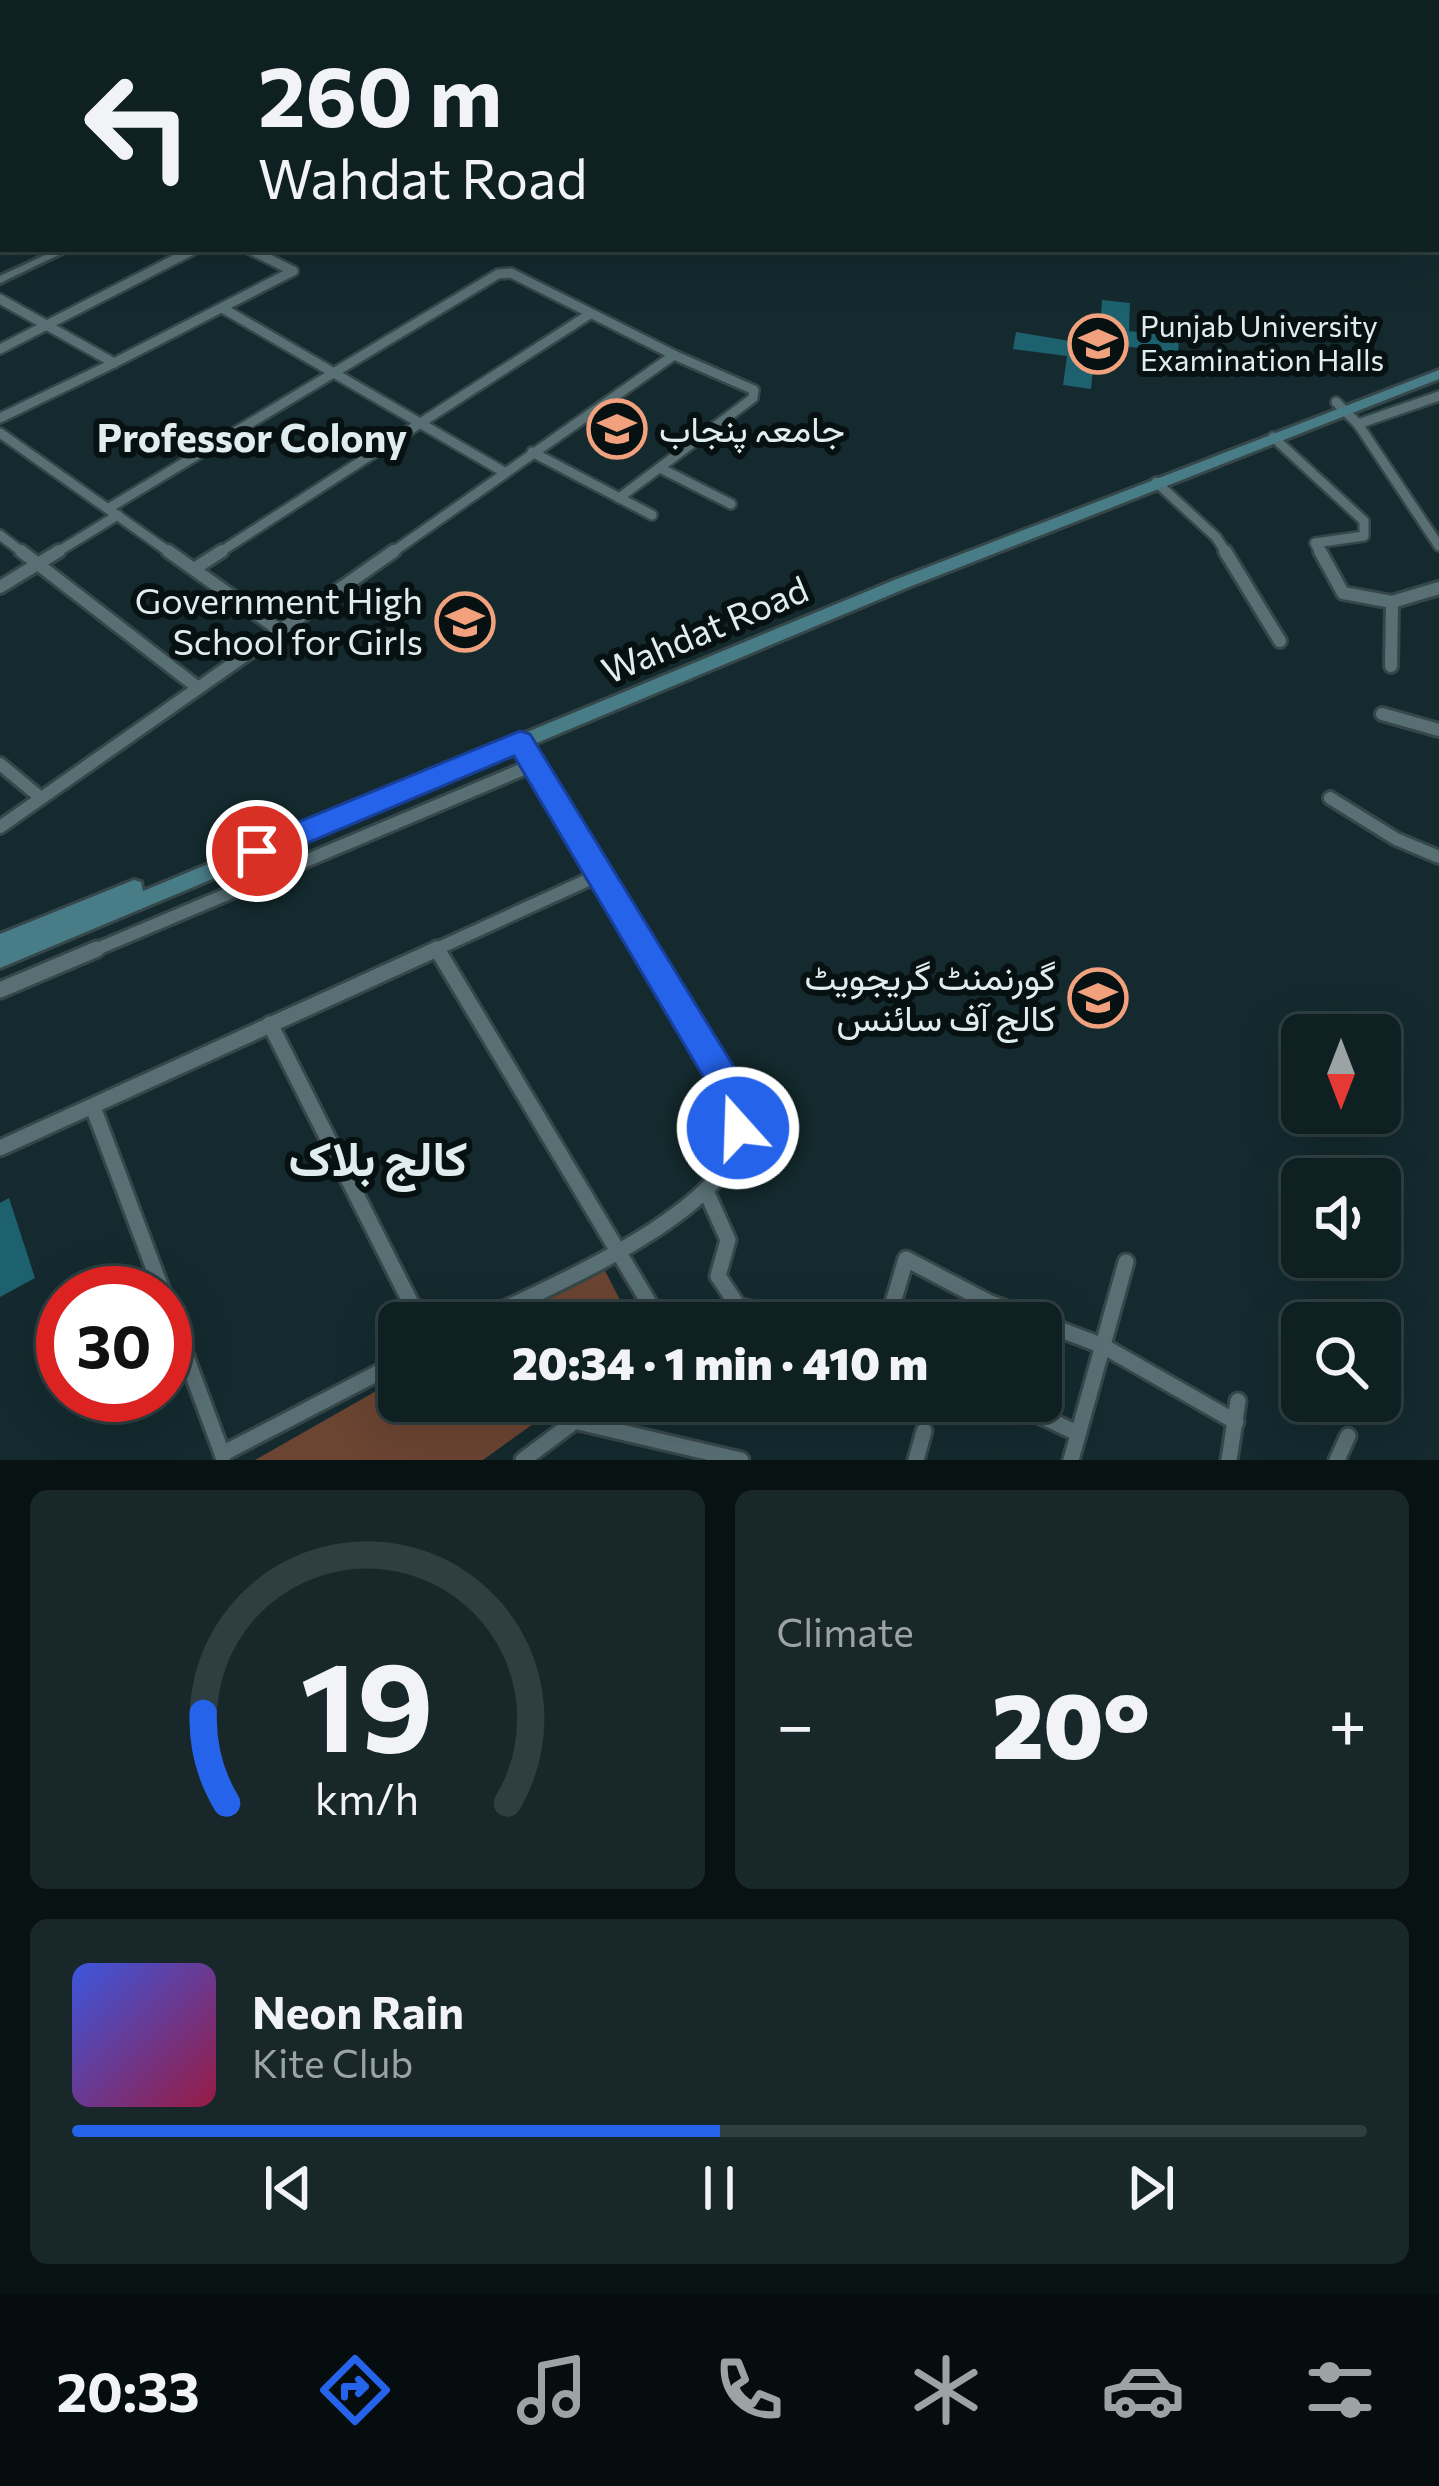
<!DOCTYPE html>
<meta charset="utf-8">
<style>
:root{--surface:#0f2022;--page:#18282a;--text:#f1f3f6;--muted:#9ba3a5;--line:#2f3e40;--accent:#2563eb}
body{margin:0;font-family:Commissioner,Vazirmatn,sans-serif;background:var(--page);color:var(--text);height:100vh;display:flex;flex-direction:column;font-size:45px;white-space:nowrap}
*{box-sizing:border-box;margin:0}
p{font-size:39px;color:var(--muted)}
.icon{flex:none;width:66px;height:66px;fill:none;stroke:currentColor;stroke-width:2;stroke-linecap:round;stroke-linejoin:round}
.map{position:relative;height:1460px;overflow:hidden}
.drawer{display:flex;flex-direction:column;gap:30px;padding:30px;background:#081213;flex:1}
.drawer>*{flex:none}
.guide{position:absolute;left:0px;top:0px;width:1440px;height:252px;box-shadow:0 12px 48px #0002,0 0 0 3px var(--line);background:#0f2022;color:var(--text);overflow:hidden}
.needle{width:78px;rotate:180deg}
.tools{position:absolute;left:1281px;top:1014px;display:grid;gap:24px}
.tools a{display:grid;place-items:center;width:120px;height:120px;border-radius:18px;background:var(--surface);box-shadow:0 12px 48px #0002,0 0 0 3px var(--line);font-size:60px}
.speed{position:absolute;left:36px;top:1266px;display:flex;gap:24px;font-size:60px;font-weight:700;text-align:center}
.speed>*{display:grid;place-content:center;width:156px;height:156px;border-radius:50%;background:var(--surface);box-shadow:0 12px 48px #0002,0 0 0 3px var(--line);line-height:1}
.speed .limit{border:18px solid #d22;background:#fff;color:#111}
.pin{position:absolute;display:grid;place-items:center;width:102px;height:102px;color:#fff;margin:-51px;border:6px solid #fff;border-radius:50%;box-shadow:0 3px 12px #0007}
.me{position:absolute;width:132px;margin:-66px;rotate:340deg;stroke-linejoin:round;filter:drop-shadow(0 0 9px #0008)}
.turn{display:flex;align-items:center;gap:42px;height:252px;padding:0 60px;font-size:54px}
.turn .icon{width:156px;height:156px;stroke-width:2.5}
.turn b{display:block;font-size:84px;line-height:102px}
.big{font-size:90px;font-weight:800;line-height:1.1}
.drawer .widget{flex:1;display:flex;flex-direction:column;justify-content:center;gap:18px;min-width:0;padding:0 42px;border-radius:18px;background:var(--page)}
.drawer .dial{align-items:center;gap:0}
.dial svg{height:312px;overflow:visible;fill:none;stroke:var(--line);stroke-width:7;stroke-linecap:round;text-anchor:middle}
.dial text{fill:var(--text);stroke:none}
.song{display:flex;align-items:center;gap:36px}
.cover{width:144px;height:144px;border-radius:18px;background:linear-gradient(135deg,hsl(230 70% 55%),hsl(340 70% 35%))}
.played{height:12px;border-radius:6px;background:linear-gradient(90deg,var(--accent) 50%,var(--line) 50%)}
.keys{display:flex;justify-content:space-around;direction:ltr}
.heat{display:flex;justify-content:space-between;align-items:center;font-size:66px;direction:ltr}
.drawer .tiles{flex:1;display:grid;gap:30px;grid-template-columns:1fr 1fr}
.widget:last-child{grid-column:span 2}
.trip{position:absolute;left:378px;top:1302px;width:684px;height:120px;border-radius:18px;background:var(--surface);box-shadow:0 12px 48px #0002,0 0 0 3px var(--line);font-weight:800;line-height:120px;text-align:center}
.tabs{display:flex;height:192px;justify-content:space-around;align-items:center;background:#060d0e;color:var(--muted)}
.tabs .icon{width:84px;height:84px}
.tabs .selected{color:var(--accent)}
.tabs b{font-size:54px;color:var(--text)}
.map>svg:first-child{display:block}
.green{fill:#6b4432}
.building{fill:#1c616d}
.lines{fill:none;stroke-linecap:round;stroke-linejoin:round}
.minor-far3-casing{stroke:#36474a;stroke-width:10}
.minor-far2-casing{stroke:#36474a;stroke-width:14}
.minor-far1-casing{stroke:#36474a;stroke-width:18}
.minor-casing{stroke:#36474a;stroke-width:21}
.tertiary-casing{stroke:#36474a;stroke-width:6}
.secondary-casing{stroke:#36474a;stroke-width:6}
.minor-far3{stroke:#586f74;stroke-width:8}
.minor-far2{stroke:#586f74;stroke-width:9}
.minor-far1{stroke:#586f74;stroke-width:12}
.minor{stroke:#586f74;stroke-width:15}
.tertiary{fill:#586f74;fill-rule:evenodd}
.secondary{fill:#487c86;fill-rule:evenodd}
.route{fill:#2563eb;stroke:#184099;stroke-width:3}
.labels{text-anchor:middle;stroke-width:12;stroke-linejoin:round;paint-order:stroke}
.far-poi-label{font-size:30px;fill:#e0edf0;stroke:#081112;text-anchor:start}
.poi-label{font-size:36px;fill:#e0edf0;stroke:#081112;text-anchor:end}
.street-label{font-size:36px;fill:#e0edf0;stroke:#081112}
.neighbourhood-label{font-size:39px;font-weight:bold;fill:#e0edf0;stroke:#081112}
.near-neighbourhood-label{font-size:48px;font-weight:bold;fill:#e0edf0;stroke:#081112}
</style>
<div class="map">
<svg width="1439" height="1460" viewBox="0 0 1439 1460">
<rect width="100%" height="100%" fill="#142a2e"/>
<g class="green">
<path d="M601,1263L632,1323H495Z"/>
<path d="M399,1378V1401H565L483,1460H255Z"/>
</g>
<g class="building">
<path d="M1102,300L1130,303L1129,331L1179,337L1178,353L1123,346L1115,340L1099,346Z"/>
<path d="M1016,332L1088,344L1096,340L1091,389L1063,385L1067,356L1013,349Z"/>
<path d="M9,1198L35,1278L0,1297V1203Z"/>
</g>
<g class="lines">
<g class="minor-far3-casing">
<g id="minor-far3">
<path d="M29,0L36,3"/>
<path d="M768,0L778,3"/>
<path d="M139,3L147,0"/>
<path d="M719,3L725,0"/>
</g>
</g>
<g class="minor-far2-casing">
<g id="minor-far2">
<path d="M249,249L293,271"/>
<path d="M0,299L114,363L0,418"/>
<path d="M224,309L504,472"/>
<path d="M0,349L195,249"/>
<path d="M114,363L293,271"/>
<path d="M1336,402L1358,424L1439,546"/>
<path d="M1358,424L1439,396"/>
<path d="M0,433L172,554"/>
<path d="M1273,437L1364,521V536L1315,543L1321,554"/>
<path d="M532,452L652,515"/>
<path d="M662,469L731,504"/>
<path d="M1156,482L1216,537L1227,554"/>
<path d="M109,508L498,274L511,273L674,355"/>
<path d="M0,535L25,554"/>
<path d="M54,554L118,515"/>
<path d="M217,554L590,314"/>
<path d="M390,554L674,355L754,390L753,398L619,498"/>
</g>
</g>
<g class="minor-far1-casing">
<g id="minor-far1">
<path d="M21,551L197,687"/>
<path d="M168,551L278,629"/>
<path d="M1225,551L1280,641"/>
<path d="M1320,551L1343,593L1392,602L1439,588"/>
<path d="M194,569L222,551"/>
<path d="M0,587L59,551"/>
<path d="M1391,666L1392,602"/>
<path d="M1382,714L1439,730"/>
<path d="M520,742L646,952"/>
<path d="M0,764L41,798"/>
<path d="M1330,798L1396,839L1439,857"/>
<path d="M0,827L394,551"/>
<path d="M436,948L438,952"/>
<path d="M90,952L533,765"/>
<path d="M430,952L599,875"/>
</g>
</g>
<g class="minor-casing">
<g id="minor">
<path d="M437,949L661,1323"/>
<path d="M0,990L97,949"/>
<path d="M270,1024L421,1323"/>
<path d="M93,1107L163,1293"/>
<path d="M0,1148L437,949"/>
<path d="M707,1193L728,1240L718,1276L738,1306L804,1323"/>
<path d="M165,1300L223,1456"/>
<path d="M475,1323C537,1292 744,1208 738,1127C734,1073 673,996 644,949"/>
<path d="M713,1323L738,1306"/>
<path d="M887,1323L906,1259L988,1302L1103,1346L1236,1422"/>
<path d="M1009,1401L1077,1433"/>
<path d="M574,1421L741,1460"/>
<path d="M222,1454L399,1362"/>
<path d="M523,1460L602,1401"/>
<path d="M916,1460L924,1431"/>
<path d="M1071,1460L1126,1262"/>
<path d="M1229,1460L1238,1401"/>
<path d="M1337,1460L1348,1436"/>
</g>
</g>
<g class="tertiary-casing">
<g id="tertiary">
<path d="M587,0H598L594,3H583Z"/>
<path d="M58,249H71L0,283V276Z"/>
</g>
</g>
<g class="secondary-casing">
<path id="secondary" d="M1439,370V379L909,587L0,968V934L134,880L141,882L143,891L897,579Z"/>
</g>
<use href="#minor-far3" class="minor-far3"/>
<use href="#minor-far2" class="minor-far2"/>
<use href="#minor-far1" class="minor-far1"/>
<use href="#minor" class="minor"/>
<use href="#tertiary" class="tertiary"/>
<use href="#secondary" class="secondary"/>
</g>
<path class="route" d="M520,731L530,734L737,1072L755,1128L750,1140L738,1145L726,1140L710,1088L514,756L267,860H247L242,851L247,843Z"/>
<defs>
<g id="school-ring" transform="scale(3)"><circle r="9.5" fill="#081112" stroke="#f1a17d" stroke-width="1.5"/><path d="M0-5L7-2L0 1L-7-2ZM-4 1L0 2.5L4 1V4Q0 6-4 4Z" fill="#f1a17d"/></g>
<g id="university-ring" transform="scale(3)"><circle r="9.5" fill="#081112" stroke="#f1a17d" stroke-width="1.5"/><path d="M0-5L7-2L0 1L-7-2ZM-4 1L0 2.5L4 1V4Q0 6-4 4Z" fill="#f1a17d"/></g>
</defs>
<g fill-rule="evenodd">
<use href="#school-ring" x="1098" y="344"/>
<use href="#university-ring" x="617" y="429"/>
<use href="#school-ring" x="465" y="622"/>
<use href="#school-ring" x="1098" y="998"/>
</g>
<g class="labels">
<g class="far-poi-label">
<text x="1140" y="337">Punjab University<tspan x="1140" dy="34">Examination Halls</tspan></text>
</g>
<g class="poi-label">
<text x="659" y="442" text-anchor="start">جامعہ پنجاب</text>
<text x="423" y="614">Government High<tspan x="423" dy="41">School for Girls</tspan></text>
<text x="1056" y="990">گورنمنٹ گریجویٹ<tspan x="1056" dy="41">کالج آف سائنس</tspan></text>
</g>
<g class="street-label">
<text transform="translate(705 630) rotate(-23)" y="13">Wahdat Road</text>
</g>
<g class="neighbourhood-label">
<text x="252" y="452">Professor Colony</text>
</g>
<g class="near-neighbourhood-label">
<text x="378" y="1176">کالج بلاک</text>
</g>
</g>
</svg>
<div class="tools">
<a><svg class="needle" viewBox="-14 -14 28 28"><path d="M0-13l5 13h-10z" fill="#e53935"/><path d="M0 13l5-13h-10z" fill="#9ba3a5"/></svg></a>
<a><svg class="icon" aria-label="sound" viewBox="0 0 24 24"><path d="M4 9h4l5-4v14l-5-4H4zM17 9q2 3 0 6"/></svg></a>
<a><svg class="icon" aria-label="search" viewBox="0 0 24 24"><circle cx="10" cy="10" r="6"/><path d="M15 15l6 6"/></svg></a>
</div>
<div class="speed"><div class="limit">30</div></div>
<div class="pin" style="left:257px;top:851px;background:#d93025"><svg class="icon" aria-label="arrive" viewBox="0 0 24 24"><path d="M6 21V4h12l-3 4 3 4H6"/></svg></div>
<svg class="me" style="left:738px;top:1128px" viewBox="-20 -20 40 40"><circle r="17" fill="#2563eb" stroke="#fff" stroke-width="3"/><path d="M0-11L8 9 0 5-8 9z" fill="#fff"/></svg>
<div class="trip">20:34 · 1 min · 410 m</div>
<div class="guide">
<div class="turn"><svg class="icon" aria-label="left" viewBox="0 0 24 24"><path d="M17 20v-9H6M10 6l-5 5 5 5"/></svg><div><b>260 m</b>Wahdat Road</div></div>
</div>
</div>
<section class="drawer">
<div class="tiles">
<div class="widget dial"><svg viewBox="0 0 100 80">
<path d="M14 69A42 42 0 1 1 86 69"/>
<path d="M14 69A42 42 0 0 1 8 46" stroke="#2563eb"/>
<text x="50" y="56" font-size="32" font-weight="700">19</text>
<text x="50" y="72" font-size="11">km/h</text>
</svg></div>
<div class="widget"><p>Climate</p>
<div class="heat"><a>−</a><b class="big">20°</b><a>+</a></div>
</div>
<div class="widget">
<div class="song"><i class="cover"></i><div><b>Neon Rain</b><p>Kite Club</p></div></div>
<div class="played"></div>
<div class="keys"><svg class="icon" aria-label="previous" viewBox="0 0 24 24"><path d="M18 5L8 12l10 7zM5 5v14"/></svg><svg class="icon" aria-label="pause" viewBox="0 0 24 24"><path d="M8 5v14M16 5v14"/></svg><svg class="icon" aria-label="next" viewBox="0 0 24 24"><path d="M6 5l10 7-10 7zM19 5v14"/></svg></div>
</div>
</div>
</section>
<nav class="tabs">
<b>20:33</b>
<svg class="icon selected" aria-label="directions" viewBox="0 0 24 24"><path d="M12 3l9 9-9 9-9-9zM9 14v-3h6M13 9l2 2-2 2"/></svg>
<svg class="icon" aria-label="music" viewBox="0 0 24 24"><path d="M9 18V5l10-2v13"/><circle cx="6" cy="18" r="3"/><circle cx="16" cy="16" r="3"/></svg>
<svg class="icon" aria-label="phone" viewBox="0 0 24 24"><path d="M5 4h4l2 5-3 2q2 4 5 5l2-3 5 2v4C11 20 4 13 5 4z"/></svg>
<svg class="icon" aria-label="climate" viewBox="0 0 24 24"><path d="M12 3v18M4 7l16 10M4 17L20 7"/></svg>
<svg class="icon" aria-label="car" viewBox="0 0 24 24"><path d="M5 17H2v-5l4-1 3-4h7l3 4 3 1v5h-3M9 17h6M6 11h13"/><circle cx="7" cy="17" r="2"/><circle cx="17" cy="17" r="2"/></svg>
<svg class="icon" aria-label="filters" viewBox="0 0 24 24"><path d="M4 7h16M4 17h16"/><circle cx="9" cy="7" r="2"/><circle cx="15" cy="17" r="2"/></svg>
</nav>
